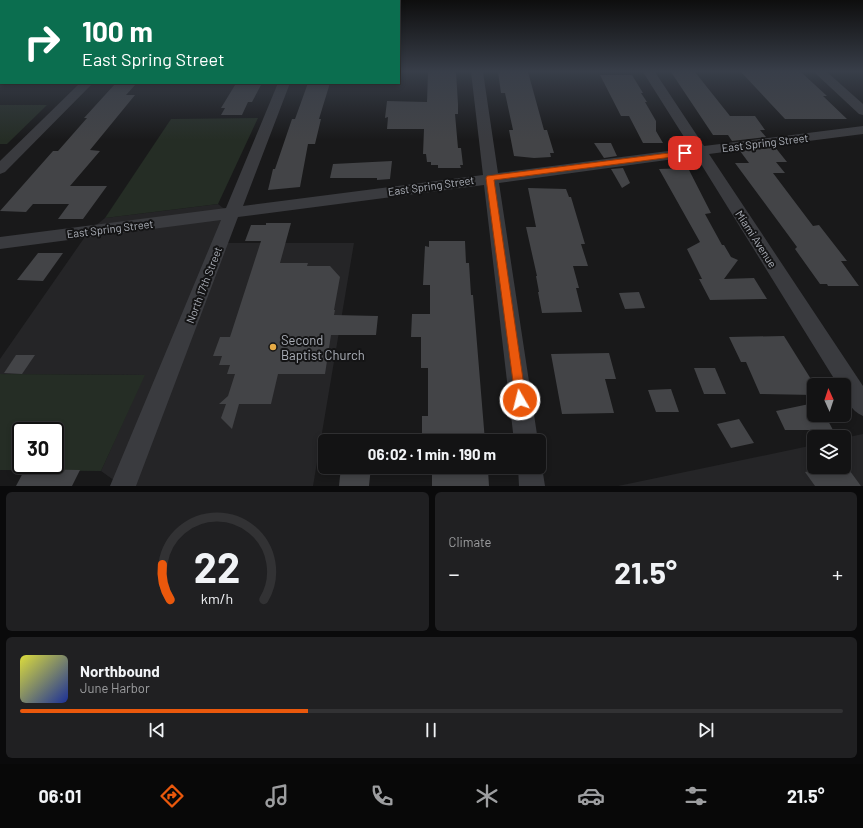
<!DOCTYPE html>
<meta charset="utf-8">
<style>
:root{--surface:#131314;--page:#202022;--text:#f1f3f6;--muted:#9d9ea0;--line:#323234;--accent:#ea580c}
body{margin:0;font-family:Barlow,sans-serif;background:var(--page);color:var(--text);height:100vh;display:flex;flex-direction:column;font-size:15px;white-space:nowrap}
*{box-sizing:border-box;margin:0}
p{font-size:13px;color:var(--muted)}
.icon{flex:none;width:22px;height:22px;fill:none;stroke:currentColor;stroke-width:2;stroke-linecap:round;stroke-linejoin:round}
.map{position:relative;height:486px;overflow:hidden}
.drawer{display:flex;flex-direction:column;gap:6px;padding:6px;background:#0a0a0b;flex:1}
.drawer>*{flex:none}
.guide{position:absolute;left:0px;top:0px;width:400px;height:84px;box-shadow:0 2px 6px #0003,0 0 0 1px var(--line);background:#0b6e4f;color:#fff;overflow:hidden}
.needle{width:26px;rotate:357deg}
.buttons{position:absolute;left:807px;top:378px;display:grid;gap:8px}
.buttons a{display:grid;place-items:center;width:44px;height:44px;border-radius:6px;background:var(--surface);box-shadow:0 2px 6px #0003,0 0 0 1px var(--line);font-size:20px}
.speed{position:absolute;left:12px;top:422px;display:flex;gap:8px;font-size:20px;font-weight:700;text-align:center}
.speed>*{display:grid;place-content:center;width:52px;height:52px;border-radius:50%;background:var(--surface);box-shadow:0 2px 6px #0003,0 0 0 1px var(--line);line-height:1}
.speed .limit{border:2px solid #111;border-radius:6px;background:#fff;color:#111}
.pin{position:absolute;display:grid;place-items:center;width:34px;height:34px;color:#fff;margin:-17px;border-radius:8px;box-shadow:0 2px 6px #0006}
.me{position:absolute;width:44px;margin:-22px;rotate:352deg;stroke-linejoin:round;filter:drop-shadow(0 0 3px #0008)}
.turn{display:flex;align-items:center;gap:14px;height:84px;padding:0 16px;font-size:18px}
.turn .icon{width:52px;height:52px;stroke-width:2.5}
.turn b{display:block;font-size:28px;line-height:34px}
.big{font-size:30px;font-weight:700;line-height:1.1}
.drawer .tile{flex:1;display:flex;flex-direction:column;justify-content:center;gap:6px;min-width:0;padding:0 14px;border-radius:6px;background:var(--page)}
.drawer .dial{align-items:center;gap:0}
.dial svg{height:104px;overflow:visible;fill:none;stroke:var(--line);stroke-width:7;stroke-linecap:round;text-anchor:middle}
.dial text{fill:var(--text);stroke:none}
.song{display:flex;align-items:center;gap:12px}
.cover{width:48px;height:48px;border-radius:6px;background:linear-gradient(135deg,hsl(60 70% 55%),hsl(230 70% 35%))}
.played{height:4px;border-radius:2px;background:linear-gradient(90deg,var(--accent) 35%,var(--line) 35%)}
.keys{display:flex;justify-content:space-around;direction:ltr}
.heat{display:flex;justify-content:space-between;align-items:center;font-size:22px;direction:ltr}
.drawer .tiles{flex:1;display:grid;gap:6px;grid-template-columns:1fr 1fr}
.tile:last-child{grid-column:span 2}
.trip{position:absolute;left:318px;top:434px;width:228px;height:40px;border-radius:6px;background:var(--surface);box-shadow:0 2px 6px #0003,0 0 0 1px var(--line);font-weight:700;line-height:40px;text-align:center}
.dock{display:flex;height:64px;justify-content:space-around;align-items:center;background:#080808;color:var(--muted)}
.dock .icon{width:28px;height:28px}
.dock .on{color:var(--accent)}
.dock b{font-size:18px;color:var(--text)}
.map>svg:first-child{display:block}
.built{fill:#252527}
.green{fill:#252d25;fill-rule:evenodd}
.building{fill:#434447}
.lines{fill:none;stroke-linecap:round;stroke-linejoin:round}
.minor{fill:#3a3b3f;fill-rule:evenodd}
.route{fill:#ea580c;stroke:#983908}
.poi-dot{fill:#e6aa45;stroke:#141415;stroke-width:1.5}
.labels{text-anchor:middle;stroke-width:4;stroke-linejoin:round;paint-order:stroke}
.street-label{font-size:11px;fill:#acb0b9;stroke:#141415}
.near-poi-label{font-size:13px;fill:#acb0b9;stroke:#141415;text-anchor:start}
</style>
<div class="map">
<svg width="863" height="486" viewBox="0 0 863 486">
<rect width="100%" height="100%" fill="#19191a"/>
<g class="built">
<path d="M218,204L232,215L221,243H354L313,486H122L101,471L144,375L0,374V359L89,231L105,218Z"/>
<path d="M863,434V486H618L814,445V467H844V438Z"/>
</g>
<g class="green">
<path d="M0,105H47L7,144H0Z"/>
<path d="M258,118L218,204L105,218L171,119Z"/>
<path d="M0,374L145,375L101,471L0,470ZM21,431H55V465H21Z"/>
</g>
<g class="building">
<path d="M428,72H456L458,104V114H455L458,148H461L463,165H460L461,168H438V165H431V162H427L426,154H423L424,129H387L388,117L385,118L387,101L427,102Z"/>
<path d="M498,72H528L544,130H547L554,153H550L551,157L534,158L514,156L509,130H513L505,93H501Z"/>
<path d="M671,72H695L730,116H755L765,130H760L766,137L732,141L728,135H713Z"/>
<path d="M741,72H801L827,96H823L847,119H785Z"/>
<path d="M600,75H632L643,93H641L647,102H645L656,121V131L663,143H643L629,116H621Z"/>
<path d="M308,83H330L319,119H321L315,144H308L300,187L268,190L273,169H275L292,119H295Z"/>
<path d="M115,84H136L126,95H135L90,150L100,151L70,186H107L83,219H58L69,204H33L26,212L0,211L53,151H58L87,118H84Z"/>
<path d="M235,85H261L252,102H248L242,115H221L225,108H221Z"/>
<path d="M594,143H611L617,156L604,158Z"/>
<path d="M775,147L787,162H776L785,173H773L813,226L819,225L847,261H841L859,286H828L827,284H820L795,249L797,247L735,163H749L740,151Z"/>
<path d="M392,161L390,179L377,180V178H330L333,164Z"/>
<path d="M623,168L630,183L622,188L611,169Z"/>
<path d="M688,168L711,213L705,214L722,245H724L731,257L738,260L724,279L754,278L767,299L710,300L699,279H702L687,249L700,242L659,169Z"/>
<path d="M528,188L566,189L569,197H571L585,244H581L588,266H573L579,288H576L582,312L542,313L538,292H539L536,276H537L526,227H536Z"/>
<path d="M266,223H291L280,263H308L307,266H330L340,277L334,310H335L334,315L378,316L376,335H331L325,374H278L271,404H239L232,429L221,418L226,404H219L228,396L235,374H227L230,365H219L222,356H213L220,337H230L261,241H245L251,225H266Z"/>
<path d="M429,241H465L466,263H469L471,295H473L485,441H422V416H428V368H421V337H411L412,314H430V285H423L425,246L429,247Z"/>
<path d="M38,253H63L43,281L17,280Z"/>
<path d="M639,292L645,308L625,309L619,293Z"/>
<path d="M784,336L814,384V395L760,394L746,362H741L729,337Z"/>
<path d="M609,353L616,379H605L614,413L562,414L551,354Z"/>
<path d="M16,355H35L22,374L4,373Z"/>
<path d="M694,368H715L726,394H704Z"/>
<path d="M671,389L679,412H656L648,390Z"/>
<path d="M814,403V415H825L833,430H785L776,411Z"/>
<path d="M739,419L754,443L731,448L717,424Z"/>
<path d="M341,467H371L369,486H339Z"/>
<path d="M432,467H479V470H488L489,486H432Z"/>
<path d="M826,467H847L861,486H815L805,472Z"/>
<path d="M25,469L80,470L72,486H16Z"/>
</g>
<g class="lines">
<g class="minor">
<path d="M471,72H483L498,173L691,148L643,72H655L704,146L863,126V134L709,154L863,386V416C851,411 844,398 844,385H838L696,156L499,183L538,441H514L484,185L238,217L136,486H110L221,220L0,249V237L226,208L278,83H290L243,206L483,175Z"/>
<path d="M814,72H827L863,104V115L859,114Z"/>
<path d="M80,83H93L5,172L0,174V161Z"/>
<path d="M539,459L542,467L545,486H519L518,467H539Z"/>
</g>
</g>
<linearGradient id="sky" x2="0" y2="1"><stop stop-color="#0e0e0e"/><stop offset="0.51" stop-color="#383e49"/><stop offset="1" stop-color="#383e49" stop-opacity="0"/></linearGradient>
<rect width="863" height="140" fill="url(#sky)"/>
<path class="route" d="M685,151L688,152V155L494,180L526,400L524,404L520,406L516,404L486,178L487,176Z"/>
<circle class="poi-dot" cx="273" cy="347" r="4"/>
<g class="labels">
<g class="street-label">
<text transform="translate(765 143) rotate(-7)" y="4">East Spring Street</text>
<text transform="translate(431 186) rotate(-8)" y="4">East Spring Street</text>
<text transform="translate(110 229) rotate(-7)" y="4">East Spring Street</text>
<text transform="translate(756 239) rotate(57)" y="4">Miami Avenue</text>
<text transform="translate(204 285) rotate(-69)" y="4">North 17th Street</text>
</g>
<g class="near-poi-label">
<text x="281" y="345">Second<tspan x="281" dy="15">Baptist Church</tspan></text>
</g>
</g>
</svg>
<div class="buttons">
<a><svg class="needle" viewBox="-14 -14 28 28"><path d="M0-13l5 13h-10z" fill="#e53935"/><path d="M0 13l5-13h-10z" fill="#9d9ea0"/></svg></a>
<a><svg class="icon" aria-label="layers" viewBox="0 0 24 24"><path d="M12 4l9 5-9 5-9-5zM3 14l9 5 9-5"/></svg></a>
</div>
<div class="speed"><div class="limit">30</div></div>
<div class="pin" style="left:685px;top:153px;background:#d93025"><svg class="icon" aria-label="arrive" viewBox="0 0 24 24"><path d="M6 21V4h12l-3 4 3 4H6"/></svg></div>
<svg class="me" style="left:520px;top:400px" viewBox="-20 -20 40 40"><circle r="17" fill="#ea580c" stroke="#fff" stroke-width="3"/><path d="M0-11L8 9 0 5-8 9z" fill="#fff"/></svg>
<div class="trip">06:02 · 1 min · 190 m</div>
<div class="guide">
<div class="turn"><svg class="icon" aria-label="right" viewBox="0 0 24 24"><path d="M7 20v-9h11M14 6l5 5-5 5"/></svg><div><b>100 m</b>East Spring Street</div></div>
</div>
</div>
<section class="drawer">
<div class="tiles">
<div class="tile dial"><svg viewBox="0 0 100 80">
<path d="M14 69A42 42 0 1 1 86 69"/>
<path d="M14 69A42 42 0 0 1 8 42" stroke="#ea580c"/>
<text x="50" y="56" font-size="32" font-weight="700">22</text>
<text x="50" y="72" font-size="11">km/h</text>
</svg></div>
<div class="tile"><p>Climate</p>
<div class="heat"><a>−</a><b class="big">21.5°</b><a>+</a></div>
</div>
<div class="tile">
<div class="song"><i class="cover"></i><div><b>Northbound</b><p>June Harbor</p></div></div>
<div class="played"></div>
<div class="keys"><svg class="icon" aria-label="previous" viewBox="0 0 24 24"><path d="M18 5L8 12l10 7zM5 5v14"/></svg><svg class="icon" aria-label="pause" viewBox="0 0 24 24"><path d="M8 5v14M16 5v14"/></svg><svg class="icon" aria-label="next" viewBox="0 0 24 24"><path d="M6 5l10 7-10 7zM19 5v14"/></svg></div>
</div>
</div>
</section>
<nav class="dock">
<b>06:01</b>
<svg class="icon on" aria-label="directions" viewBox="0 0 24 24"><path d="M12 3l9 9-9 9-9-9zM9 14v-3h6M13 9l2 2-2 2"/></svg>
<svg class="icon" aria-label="music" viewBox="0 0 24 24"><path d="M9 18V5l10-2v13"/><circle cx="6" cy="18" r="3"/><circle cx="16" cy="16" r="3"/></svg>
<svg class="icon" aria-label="phone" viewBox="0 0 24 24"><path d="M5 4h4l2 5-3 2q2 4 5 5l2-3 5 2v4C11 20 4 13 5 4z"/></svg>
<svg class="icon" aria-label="climate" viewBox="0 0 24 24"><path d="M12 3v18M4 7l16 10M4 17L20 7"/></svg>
<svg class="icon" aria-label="car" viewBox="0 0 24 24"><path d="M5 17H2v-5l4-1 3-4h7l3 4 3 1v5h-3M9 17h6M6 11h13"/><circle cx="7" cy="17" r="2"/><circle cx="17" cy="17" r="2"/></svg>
<svg class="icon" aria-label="filters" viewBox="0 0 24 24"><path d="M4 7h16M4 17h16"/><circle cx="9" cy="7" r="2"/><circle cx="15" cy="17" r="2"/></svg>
<b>21.5°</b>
</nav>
